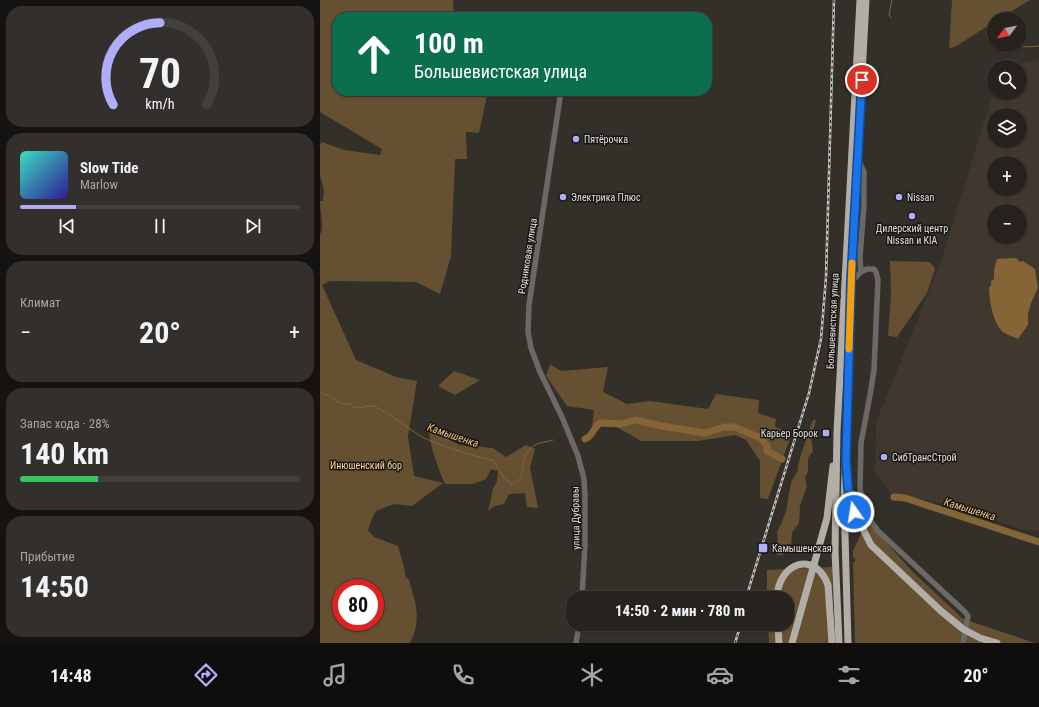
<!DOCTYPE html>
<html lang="ru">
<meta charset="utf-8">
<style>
:root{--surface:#26231f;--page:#322f2c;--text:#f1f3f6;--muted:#a4a4a4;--line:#42403d;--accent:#b0aefa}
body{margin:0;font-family:"Roboto Condensed",sans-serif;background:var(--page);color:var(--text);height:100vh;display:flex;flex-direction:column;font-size:15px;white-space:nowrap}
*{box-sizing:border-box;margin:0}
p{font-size:13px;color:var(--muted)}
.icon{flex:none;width:22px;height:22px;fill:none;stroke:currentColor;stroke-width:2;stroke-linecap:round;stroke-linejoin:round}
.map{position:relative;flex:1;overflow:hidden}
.sheet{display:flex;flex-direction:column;gap:6px;padding:6px;background:#151311;width:320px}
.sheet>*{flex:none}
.top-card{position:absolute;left:12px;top:12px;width:380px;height:84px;border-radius:16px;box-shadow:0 1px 3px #0004,0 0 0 1px var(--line);background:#0b6e4f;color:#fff;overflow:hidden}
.needle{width:26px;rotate:238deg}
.controls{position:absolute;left:667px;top:12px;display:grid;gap:8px}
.controls a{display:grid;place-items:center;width:40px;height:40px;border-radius:50%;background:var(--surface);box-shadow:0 1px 3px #0004,0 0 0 1px var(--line);font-size:20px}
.speed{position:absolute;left:12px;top:579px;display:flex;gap:8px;font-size:20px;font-weight:700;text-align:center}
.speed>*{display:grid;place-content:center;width:52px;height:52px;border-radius:50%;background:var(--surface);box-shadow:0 1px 3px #0004,0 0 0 1px var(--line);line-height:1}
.speed .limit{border:6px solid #d22;background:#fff;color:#111}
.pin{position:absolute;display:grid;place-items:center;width:34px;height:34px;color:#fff;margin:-17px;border:2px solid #fff;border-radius:50%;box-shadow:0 1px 4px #0007}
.me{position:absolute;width:44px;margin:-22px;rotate:347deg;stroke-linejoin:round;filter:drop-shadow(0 0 3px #0008)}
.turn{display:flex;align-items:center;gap:14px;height:84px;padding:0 16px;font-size:18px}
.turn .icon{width:52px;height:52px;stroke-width:2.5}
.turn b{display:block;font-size:28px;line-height:34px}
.big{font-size:30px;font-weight:700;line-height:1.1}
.sheet .tile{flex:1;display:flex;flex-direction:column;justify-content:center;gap:6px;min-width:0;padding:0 14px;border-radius:16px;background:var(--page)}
.sheet .dial{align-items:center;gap:0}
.dial svg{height:104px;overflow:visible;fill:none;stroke:var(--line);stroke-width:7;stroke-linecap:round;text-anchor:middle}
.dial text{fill:var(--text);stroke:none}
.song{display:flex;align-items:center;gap:12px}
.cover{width:48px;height:48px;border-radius:6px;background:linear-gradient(135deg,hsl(170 70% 55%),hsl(250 70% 35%))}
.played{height:4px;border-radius:2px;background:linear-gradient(90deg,var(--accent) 20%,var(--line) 20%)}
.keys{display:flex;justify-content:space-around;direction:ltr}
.heat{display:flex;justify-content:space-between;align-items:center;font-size:22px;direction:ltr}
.charge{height:6px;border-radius:3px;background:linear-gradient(90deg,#34c759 28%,var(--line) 0)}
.trip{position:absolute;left:246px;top:591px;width:228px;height:40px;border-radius:16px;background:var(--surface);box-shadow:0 1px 3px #0004,0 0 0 1px var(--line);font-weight:700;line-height:40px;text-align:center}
.dock{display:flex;height:64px;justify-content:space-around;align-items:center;background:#0f0e0c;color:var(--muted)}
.dock .icon{width:28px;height:28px}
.dock .current{color:var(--accent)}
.dock b{font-size:18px;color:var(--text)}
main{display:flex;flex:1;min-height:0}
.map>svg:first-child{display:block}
.built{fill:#40382e;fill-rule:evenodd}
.green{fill:#665032;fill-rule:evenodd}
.water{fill:#856435}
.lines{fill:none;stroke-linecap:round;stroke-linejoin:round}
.stream{stroke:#856435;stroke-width:1}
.river{stroke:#856435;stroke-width:7}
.tertiary{stroke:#6b6966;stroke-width:5.5}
.trunk{stroke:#b2ada6;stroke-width:7}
.rail-casing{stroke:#c8c5c1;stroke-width:2.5}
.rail{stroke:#191715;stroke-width:1;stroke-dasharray:3;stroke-linecap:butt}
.route-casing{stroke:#114b97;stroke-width:10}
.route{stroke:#1a73e8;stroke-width:7}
.slow{stroke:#f59e0b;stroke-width:7}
.poi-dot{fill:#b0aefa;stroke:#191715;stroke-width:1.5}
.labels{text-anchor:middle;stroke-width:3;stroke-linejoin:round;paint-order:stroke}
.poi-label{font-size:10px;fill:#e1deda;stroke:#191715;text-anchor:start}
.street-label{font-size:10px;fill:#e1deda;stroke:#191715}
.park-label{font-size:10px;fill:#fdd49b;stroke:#191715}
.water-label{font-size:11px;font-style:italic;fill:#f4c179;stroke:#191715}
</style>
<main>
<section class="sheet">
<div class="tile dial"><svg viewBox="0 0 100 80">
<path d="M14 69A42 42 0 1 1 86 69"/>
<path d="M14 69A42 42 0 0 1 50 6" stroke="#b0aefa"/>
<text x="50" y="56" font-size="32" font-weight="700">70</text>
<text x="50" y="72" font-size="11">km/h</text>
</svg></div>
<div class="tile">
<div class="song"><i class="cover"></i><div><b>Slow Tide</b><p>Marlow</p></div></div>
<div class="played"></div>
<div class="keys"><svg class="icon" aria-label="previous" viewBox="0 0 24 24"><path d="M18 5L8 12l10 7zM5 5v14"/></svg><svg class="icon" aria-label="pause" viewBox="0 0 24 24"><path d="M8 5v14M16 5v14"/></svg><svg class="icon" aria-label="next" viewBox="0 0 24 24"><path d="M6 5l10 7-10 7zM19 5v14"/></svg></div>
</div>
<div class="tile"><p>Климат</p>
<div class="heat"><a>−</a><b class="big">20°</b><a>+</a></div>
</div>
<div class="tile"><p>Запас хода · 28%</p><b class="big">140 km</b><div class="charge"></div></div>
<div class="tile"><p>Прибытие</p><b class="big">14:50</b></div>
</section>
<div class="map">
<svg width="719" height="643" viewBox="0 0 719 643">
<rect width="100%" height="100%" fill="#332f29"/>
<path class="built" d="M719,59V531L703,530L634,506L571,493L555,473L556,422L622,259L664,122L674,92L700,93V67H686ZM674,115H700V141H674ZM674,163H700V189H674ZM674,211H700V237H674Z"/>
<g class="green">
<path d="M0,0H133L134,17H17V91H162L167,95L159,133L146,132L147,159H135L131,256L120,294L96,282L10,281L2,285L36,360L76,377L97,381L88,436L94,476L123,483L92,506L74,504L56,511L53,516L48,530L54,537L78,546L85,571V576L89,580C96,604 102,619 90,643H0V230L1,235C4,224 0,213 0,201H3L4,190L0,175V145L2,142L24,150L60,155L62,149L0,112ZM21,588H55V622H21Z"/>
<path d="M632,0H710L679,19H674V22L638,45L629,49Z"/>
<path d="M570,261L610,262L615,269L607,293L577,337L568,336L571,296Z"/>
<path d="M230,364L241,371L288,367L283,392L307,404L330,401L388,409L396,394L439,400L438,413L456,419L455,427L472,433L448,499L440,498V461L426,440L415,435L378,441H321L295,426H272L274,410L247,406L226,376Z"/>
<path d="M134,371L160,380L135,395L118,386Z"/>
<path d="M494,419L496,421L491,436L493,451L488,458V472L485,477L487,486L480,506L479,523L472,533L471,549L463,555H458L452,549L458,541L457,532L461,524L466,511L471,482L478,470V465C481,456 490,424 494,419Z"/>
<path d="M114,431L139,445L173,448L186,457L206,445L215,449L210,468L218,508L207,507L205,493L189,494L184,504L174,506L168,511L173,489L177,481L178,471L171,469L166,479L153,484H125C118,468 111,450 109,432Z"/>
<path d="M547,521L592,571L643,619L715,643H535L533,562H535V558H533V551Z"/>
<path d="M512,567L514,643H449L448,624H467V598H447V570Z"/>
</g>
<path class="water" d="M696,258L700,262L703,261L715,269L718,288L711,303L708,314V325L698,339C694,337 687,335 683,332C673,324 669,299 669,287L671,286V281L674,279V270L677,259Z"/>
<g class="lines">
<g class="stream">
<path d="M571,17L569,15L572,0"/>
<path d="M666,34L674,36"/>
<path d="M695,45L708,47L719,46"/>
<path d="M0,391L4,394L10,396L16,401L24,404L30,403L34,408C40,408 47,406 52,406C62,407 92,432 104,438C127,448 151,455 174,461L185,479L192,484C210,479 195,457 215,445C220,442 227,442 233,440"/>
</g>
<g class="river">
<path d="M265,439C273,436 273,428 280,423L301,424L315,420L342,426L385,433L404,427H414L441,438L447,446V451"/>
<path d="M451,453L462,459"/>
<path d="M574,497L585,498L719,542"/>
</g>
<g class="tertiary">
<path d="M241,91L209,305L208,332L211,348L220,372L242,417L258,456L264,479L265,495V544L262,598"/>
<path d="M541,272L547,269H554L556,272L558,280L554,370L550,395L541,443L540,489L548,517L558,531L644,611L648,616L643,643"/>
<path d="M531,282L541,272L540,257L544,204V172L538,159"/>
<path d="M256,643L259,624"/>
</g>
<g class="trunk">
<path d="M528,483L534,511L551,545L621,611L643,629L660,638L677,643"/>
<path d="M457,598C458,563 495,549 508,585L512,643"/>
<path d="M458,624L459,643"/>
<path d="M472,643L507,518L513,466"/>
<path d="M519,643L515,551L517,432L540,0"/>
<path d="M528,643L524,499L525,474L531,282L546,0"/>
</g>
<g class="rail-casing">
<g id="rail">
<path d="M426,598L489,393L501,339L506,277L514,0"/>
<path d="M415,643L421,624"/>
</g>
</g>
<use href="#rail" class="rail"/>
</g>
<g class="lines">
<g class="route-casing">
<path id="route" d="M534,512L528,488L526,459L531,282L542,80"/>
</g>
<use href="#route" class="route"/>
<path class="slow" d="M529,349L532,263"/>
</g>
<g class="poi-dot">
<circle cx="256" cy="139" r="4"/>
<circle cx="243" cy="197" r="4"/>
<circle cx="579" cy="197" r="4"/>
<circle cx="592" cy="216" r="4"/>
<rect x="502" y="429" width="8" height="8" rx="2"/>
<circle cx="564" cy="457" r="4"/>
<rect x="438" y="543" width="10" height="10" rx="2"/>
</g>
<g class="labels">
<g class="poi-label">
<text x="264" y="143">Пятёрочка</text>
<text x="251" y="201">Электрика Плюс</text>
<text x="587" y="201">Nissan</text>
<text x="592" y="232" text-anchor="middle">Дилерский центр<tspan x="592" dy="12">Nissan и KIA</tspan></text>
<text x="498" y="437" text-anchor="end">Карьер Борок</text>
<text x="572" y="461">СибТрансСтрой</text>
<text x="452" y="552">Камышенская</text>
</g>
<g class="street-label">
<text transform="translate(207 256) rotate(-81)" y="4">Родниковая улица</text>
<text transform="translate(512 321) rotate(-87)" y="4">Большевистская улица</text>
<text transform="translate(255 518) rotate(-91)" y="4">улица Дубравы</text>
</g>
<g class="park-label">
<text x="46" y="469">Инюшенский бор</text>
</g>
<g class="water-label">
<text transform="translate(133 435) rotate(19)" y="4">Камышенка</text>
<text transform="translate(650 509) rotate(17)" y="4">Камышенка</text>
</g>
</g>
</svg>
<div class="controls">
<a><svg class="needle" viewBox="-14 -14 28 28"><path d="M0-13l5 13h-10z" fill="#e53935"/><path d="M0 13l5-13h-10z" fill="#a4a4a4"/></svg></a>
<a><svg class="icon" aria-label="search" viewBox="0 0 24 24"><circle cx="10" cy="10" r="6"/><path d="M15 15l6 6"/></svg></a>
<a><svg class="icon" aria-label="layers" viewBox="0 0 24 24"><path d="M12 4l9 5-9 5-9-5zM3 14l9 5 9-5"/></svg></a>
<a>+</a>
<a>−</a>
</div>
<div class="speed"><div class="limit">80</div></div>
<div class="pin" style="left:542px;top:80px;background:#d93025"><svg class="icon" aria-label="arrive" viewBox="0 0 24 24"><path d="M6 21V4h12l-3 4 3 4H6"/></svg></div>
<svg class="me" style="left:534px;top:512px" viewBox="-20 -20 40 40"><circle r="17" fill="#1a73e8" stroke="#fff" stroke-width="3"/><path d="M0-11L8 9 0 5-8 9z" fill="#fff"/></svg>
<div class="trip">14:50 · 2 мин · 780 m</div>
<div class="top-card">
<div class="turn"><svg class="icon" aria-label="ahead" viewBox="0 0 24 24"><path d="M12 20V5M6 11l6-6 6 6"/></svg><div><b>100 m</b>Большевистская улица</div></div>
</div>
</div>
</main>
<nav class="dock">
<b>14:48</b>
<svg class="icon current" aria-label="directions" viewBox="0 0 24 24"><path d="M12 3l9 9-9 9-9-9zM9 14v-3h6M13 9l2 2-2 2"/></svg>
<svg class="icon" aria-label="music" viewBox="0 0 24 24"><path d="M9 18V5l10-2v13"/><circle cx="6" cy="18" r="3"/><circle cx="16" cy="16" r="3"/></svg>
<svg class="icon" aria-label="phone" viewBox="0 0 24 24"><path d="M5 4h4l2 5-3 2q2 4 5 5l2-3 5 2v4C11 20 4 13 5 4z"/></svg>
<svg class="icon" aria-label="climate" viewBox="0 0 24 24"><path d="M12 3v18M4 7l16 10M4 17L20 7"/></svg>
<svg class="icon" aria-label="car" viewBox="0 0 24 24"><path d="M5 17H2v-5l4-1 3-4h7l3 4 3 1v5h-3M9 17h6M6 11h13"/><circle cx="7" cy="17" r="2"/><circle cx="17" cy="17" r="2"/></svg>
<svg class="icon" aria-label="filters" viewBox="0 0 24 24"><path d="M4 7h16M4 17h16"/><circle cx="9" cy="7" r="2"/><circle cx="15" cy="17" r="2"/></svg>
<b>20°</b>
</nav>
